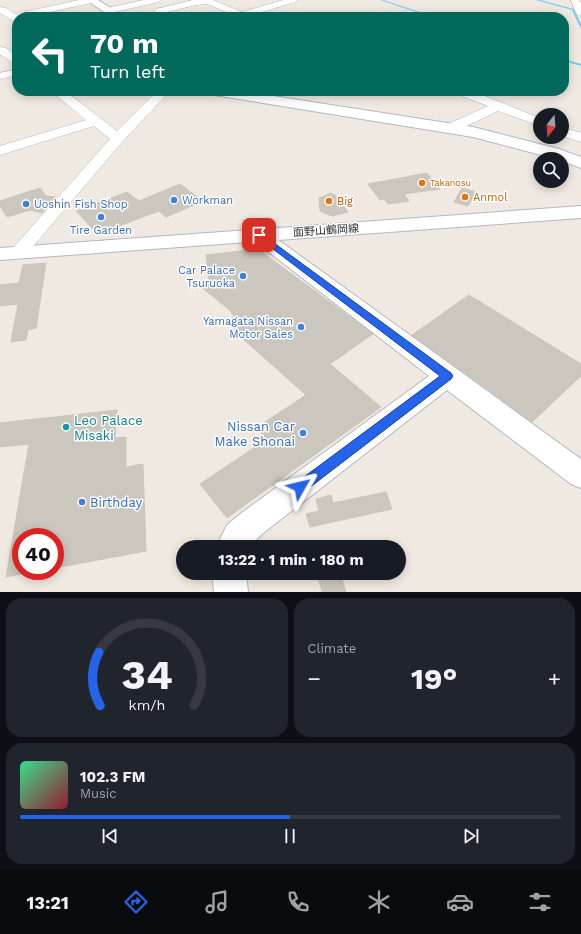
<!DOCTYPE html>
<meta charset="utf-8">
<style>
:root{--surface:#171b24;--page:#20242c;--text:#f1f3f6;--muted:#9ea1a6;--line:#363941;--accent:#2563eb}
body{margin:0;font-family:"Work Sans","Noto Sans JP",sans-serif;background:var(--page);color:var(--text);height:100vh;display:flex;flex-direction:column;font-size:15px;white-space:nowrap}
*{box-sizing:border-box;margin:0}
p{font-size:13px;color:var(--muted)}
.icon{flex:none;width:22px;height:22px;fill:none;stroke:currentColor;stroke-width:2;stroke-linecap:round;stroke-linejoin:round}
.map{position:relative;height:592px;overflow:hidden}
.side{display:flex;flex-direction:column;gap:6px;padding:6px;background:#0d0f14;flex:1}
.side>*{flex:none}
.top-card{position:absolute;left:12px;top:12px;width:557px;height:84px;border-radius:16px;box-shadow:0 2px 10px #0003;background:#00695c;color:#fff;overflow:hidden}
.needle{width:26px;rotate:197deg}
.controls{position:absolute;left:533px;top:108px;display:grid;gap:8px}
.controls a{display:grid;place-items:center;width:36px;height:36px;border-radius:50%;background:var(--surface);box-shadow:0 2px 10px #0003;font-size:20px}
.speed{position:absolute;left:12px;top:528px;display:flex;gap:8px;font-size:20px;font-weight:700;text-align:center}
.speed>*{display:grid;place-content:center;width:52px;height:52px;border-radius:50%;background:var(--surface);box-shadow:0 2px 10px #0003;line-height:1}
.speed .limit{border:6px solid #d22;background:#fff;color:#111}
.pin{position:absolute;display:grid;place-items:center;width:34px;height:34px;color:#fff;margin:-17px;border-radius:8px;box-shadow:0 2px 6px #0006}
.me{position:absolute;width:44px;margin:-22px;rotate:53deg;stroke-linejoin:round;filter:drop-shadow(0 0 3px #0008)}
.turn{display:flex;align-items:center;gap:14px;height:84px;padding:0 12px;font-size:18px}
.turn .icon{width:52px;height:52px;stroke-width:2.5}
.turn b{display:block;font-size:28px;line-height:34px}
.big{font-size:30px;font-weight:700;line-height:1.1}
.side .widget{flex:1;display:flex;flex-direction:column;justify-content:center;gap:6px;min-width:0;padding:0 14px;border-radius:16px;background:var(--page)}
.side .dial{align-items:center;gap:0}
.dial svg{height:104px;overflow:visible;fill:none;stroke:var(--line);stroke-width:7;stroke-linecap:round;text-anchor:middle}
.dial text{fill:var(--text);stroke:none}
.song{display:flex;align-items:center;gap:12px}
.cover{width:48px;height:48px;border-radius:6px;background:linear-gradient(135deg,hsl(150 70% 55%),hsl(350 70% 35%))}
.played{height:4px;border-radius:2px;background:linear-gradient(90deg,var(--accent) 50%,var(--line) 50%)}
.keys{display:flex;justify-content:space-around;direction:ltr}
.heat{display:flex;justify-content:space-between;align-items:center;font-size:22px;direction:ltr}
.side .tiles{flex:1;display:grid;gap:6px;grid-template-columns:1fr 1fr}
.widget:last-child{grid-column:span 2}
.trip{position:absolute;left:176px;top:540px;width:230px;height:40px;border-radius:20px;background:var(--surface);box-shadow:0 2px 10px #0003;font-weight:700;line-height:40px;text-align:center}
.tab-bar{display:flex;height:64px;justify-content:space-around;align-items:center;background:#090b0e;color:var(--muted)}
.tab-bar .icon{width:28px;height:28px}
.tab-bar .selected{color:var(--accent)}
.tab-bar b{font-size:18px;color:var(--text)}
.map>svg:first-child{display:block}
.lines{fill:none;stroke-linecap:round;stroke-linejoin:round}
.stream{fill:#75cff0;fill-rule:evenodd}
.building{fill:#cbc7bf;stroke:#cbc5ba}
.minor-casing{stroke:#b4b7c1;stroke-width:1}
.tertiary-casing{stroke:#b4b7c1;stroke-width:2}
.secondary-casing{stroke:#b4b7c1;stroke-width:2}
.minor{fill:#fff;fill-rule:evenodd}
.tertiary{fill:#fff;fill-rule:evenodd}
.secondary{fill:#fff;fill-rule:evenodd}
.route{fill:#2563eb;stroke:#184099}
.food-dot{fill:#e8710a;stroke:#fff;stroke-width:1.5}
.shop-dot{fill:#3f7fe0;stroke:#fff;stroke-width:1.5}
.culture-dot{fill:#0f9aa8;stroke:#fff;stroke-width:1.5}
.labels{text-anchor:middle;stroke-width:3;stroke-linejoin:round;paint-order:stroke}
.far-food-label{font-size:9px;fill:#c56008;stroke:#fff;text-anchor:start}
.food-label{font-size:11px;fill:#c56008;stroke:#fff;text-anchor:start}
.shop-label{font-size:11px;fill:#366cbe;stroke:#fff;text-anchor:start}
.street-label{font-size:11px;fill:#2e2e2e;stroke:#fff}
.near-culture-label{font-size:13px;fill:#0d838f;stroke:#fff;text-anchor:start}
.near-shop-label{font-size:13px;fill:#366cbe;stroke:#fff;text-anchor:end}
</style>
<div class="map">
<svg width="581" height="592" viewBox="0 0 581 592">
<rect width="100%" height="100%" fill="#efe9e1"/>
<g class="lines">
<g class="stream">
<path d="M380,0H383L435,17H431Z"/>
<path d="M536,0H540L574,9L581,24V28L580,27L572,10Z"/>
<path d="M564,59L581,64V66L564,61Z"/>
</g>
</g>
<g class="building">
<path d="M427,173L440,189L404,194L409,201L388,204L384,199L380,200L368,184Z"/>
<path d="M180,184L203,201L166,217L159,211L108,230L93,229L76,211L127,192L139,201Z"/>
<path d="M40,188L46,196L56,197L42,213L30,210L7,217L0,206V201Z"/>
<path d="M462,188L476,192L468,206L454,202Z"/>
<path d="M331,193L336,196L348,212L332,216L320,211L319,198Z"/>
<path d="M258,249L373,334L330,364L381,407L227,518L200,484L267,439L256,428L306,395L233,330L244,324L231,313L232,312L200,286L209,281L206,255Z"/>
<path d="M46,263L36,328L28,330L26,340L11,342L18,304L0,306V285L19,283L23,265Z"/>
<path d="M469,295L581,364V376L532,422L412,335Z"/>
<path d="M117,410L115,438L126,437V467L143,464L146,551L55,568V537H21V574L6,577L29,444L0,447V423Z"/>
<path d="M386,492L392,509L310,527L306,514L319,511L316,499L331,495L333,503Z"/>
<path d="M317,573H340L346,592H322Z"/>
</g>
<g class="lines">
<g class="minor-casing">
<g id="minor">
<path d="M79,0H95L91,3L27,17H17V23L0,13V7L6,8L15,14Z"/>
<path d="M144,0H160L159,2L110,13L105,10L107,8Z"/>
<path d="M193,0H213L242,12L283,0H297L296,2C276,7 252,17 232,17L234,15L207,4L196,5L159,14L154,11L156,9Z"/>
<path d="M571,0H579L581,3V16L576,13Z"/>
<path d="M0,47L6,48L17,56V64L13,63L0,54Z"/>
<path d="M17,69V75L0,79V73Z"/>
<path d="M51,91H65L117,131L157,91H170L123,141L24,257L18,258L12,257L9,253L12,249L110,139L94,126L0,155V146L86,120Z"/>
<path d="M455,91H472L540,118V126L498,111L456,131H446L444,128L446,125L488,106L457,94Z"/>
<path d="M562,127L581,133V142L562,136Z"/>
</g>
</g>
<g class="tertiary-casing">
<g id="tertiary">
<path d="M86,0H98L125,17H112Z"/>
<path d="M207,91H241L473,127L559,149L581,157V168L562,161V159H556L473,137L214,95L209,94Z"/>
<path d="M259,229L266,231L581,459V488L571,484L447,390L262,534L249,547H216L227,525L240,514L429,376L252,239L249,235L252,231Z"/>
<path d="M212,573H246L248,592H214Z"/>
</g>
</g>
<g class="secondary-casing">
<path id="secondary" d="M581,206V218L0,260V248Z"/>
</g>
<use href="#minor" class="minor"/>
<use href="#tertiary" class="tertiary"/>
<use href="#secondary" class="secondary"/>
</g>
<path class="route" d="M259,232L451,373L453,376L451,379L305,491L300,492L296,491L294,487L296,483L440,376L256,236L255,235Z"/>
<g class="food-dot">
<circle cx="422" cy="183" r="4"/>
<circle cx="465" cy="197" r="4"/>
<circle cx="329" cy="201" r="4"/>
</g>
<g class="shop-dot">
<circle cx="174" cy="200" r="4"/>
<circle cx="26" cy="204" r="4"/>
<circle cx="101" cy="217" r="4"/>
<circle cx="243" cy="276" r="4"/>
<circle cx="301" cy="327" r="4"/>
<circle cx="303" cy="433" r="4"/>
<circle cx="82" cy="502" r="4"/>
</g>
<circle class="culture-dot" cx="66" cy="427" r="4"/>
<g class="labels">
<g class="far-food-label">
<text x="430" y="186">Takanosu</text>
</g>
<g class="food-label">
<text x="473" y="201">Anmol</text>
<text x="337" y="205">Big</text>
</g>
<g class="shop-label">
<text x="182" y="204">Workman</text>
<text x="34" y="208">Uoshin Fish Shop</text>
<text x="101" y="234" text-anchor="middle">Tire Garden</text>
<text x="235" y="274" text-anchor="end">Car Palace<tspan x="235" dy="13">Tsuruoka</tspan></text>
<text x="293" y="325" text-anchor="end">Yamagata Nissan<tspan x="293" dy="13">Motor Sales</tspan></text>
</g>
<g class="street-label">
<text transform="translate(326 230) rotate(-4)" y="4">面野山鶴岡線</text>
</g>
<g class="near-culture-label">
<text x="74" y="425">Leo Palace<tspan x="74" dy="15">Misaki</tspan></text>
</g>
<g class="near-shop-label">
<text x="295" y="431">Nissan Car<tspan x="295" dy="15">Make Shonai</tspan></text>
<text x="90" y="507" text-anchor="start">Birthday</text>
</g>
</g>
</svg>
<div class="controls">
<a><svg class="needle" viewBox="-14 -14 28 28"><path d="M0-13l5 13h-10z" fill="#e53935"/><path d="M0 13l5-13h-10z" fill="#9ea1a6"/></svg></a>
<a><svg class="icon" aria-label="search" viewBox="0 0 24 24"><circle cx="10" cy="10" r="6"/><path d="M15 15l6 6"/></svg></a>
</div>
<div class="speed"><div class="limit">40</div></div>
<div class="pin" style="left:259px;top:235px;background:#d93025"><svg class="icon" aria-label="arrive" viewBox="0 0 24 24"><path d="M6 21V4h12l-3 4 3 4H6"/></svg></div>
<svg class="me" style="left:300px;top:487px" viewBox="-20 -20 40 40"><path d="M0-17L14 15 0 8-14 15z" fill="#2563eb" stroke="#fff" stroke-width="4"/></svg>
<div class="trip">13:22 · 1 min · 180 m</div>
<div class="top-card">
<div class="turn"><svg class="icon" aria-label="left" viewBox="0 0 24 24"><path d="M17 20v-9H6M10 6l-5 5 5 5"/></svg><div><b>70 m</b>Turn left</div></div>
</div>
</div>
<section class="side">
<div class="tiles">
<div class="widget dial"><svg viewBox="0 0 100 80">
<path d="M14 69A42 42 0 1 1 86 69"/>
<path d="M14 69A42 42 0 0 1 13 28" stroke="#2563eb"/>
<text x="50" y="56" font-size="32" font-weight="700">34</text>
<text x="50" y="72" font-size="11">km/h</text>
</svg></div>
<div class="widget"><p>Climate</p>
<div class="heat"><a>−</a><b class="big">19°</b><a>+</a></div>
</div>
<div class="widget">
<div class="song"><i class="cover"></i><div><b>102.3 FM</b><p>Music</p></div></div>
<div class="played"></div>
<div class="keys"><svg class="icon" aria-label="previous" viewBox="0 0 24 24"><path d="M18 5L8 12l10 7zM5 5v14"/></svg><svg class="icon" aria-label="pause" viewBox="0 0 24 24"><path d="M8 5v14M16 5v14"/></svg><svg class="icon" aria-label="next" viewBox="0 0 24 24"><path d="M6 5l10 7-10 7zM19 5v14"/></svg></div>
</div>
</div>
</section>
<nav class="tab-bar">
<b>13:21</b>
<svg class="icon selected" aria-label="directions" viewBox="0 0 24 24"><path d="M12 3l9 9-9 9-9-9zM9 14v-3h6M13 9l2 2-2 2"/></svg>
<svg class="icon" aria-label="music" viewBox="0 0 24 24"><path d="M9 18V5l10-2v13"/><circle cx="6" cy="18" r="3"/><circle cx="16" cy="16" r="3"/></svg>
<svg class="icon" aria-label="phone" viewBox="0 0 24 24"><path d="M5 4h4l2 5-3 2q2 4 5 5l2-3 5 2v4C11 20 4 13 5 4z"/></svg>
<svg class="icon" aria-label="climate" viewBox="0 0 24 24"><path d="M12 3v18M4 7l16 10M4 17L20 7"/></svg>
<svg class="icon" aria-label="car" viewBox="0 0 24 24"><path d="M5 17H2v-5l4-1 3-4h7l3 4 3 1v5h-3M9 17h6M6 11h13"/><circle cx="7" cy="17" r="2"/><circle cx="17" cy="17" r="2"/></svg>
<svg class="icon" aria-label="filters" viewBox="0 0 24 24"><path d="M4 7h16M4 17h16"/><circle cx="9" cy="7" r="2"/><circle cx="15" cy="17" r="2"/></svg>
</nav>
